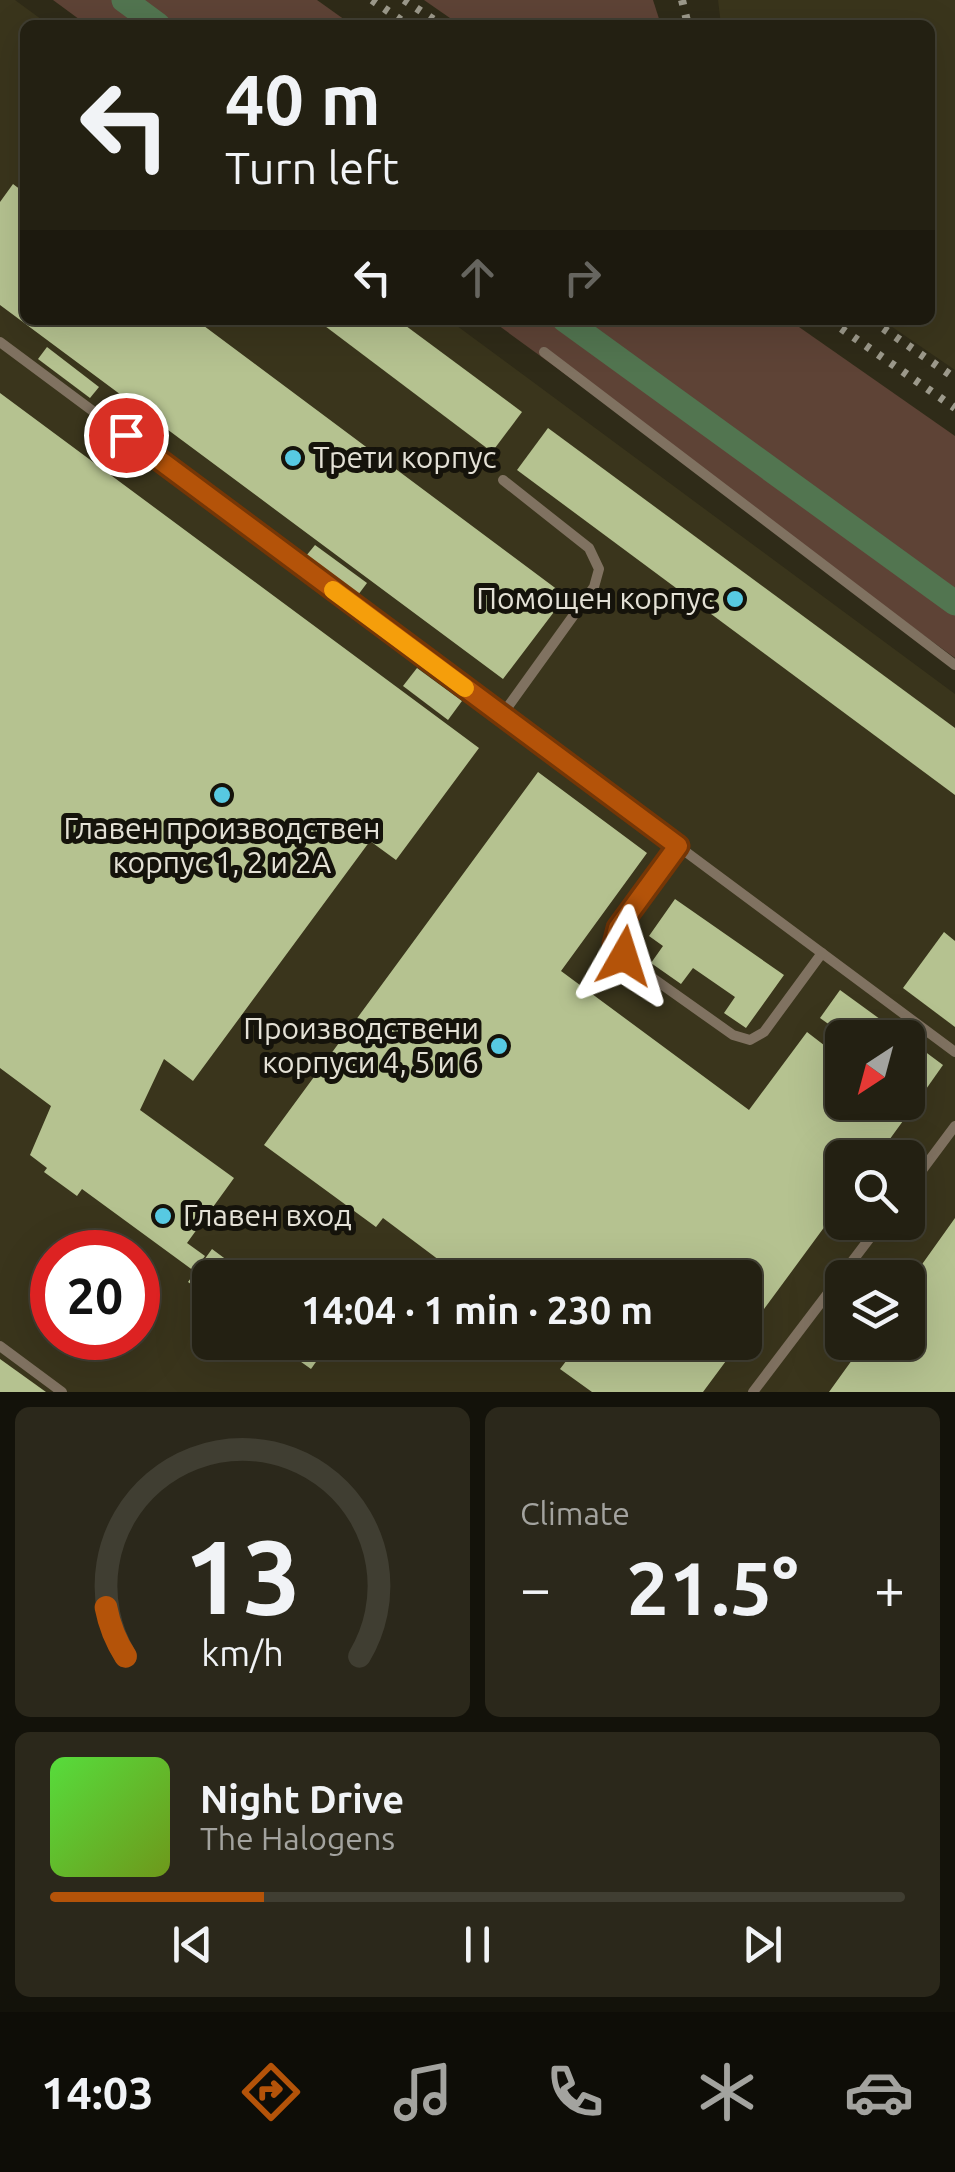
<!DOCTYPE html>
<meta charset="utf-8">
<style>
:root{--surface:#232012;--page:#2b281b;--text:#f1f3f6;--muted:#a3a39f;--line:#403e32;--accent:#b45309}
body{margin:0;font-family:Ubuntu,sans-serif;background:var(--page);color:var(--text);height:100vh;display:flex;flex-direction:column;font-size:38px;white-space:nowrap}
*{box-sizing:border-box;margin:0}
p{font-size:32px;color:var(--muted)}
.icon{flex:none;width:55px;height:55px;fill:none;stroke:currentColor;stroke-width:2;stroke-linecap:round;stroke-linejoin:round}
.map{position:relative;height:1392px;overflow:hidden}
.details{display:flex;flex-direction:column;gap:15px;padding:15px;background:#13120a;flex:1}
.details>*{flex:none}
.banner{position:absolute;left:20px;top:20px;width:915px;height:305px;border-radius:15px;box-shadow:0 10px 40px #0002,0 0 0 2px var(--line);background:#232012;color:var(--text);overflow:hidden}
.needle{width:65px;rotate:216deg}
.controls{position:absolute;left:825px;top:1020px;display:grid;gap:20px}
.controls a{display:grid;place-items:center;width:100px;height:100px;border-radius:15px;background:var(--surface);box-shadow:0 10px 40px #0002,0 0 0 2px var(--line);font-size:50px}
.speed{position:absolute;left:30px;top:1230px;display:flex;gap:20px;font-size:50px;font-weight:700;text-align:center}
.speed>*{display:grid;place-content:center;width:130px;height:130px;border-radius:50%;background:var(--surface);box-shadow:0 10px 40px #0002,0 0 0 2px var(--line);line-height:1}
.speed .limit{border:15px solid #d22;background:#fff;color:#111}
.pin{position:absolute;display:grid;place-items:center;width:85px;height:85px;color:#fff;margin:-42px;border:5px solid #fff;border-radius:50%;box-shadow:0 2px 10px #0007}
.me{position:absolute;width:110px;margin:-55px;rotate:6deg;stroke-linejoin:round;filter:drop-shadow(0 0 8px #0008)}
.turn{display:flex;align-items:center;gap:35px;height:210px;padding:0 40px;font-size:45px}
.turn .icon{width:130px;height:130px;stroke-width:2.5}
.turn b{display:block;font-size:70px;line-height:85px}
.lanes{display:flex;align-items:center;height:95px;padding:0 40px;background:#0003;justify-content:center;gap:50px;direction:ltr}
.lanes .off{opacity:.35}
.big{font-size:75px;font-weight:600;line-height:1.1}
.details .tile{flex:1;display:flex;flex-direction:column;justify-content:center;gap:15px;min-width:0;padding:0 35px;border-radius:15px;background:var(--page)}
.details .dial{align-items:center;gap:0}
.dial svg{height:260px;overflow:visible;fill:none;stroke:var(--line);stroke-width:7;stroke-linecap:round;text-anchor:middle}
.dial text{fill:var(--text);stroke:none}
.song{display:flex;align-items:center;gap:30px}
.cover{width:120px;height:120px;border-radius:15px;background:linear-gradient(135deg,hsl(110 70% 55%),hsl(80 70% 35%))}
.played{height:10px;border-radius:5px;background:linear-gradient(90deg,var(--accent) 25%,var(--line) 25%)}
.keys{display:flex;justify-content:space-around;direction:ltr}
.heat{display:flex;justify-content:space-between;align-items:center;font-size:55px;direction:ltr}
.details .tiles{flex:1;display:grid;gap:15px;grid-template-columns:1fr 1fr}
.tile:last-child{grid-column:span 2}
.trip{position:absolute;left:192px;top:1260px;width:570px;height:100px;border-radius:15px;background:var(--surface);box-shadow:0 10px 40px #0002,0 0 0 2px var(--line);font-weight:600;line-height:100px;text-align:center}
.dock{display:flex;height:160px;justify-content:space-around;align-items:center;background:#0e0d07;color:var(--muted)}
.dock .icon{width:70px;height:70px}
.dock .on{color:var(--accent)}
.dock b{font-size:45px;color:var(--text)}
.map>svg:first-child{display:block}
.built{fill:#3a351c;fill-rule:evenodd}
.green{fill:#5e4336}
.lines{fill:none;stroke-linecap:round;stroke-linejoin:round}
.canal{stroke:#527550;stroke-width:25}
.building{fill:#b5c290}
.service{stroke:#807261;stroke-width:10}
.rail{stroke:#9c998b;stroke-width:8;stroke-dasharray:5 10;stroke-linecap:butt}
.route-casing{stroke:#753606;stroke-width:25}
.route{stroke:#b45309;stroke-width:18}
.slow{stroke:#f59e0b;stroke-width:18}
.poi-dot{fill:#57c9e2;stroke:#15130b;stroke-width:4}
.labels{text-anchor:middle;stroke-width:10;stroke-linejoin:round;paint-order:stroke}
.poi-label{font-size:30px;fill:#e4e1d6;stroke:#15130b;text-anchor:start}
</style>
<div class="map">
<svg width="955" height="1392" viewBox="0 0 955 1392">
<rect width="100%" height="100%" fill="#2f2b18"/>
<g class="built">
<path d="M0,0H15L49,25H25V320H449L955,694V1392H0ZM842,1038H908V1102H842ZM842,1158H908V1222H842ZM52,1252H138V1338H52ZM210,1278H745V1342H210ZM842,1278H908V1342H842Z"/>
<path d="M718,0H955V370L882,320H930V25H721Z"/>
</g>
<g class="green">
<path d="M53,0H317L352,25H87Z"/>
<path d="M424,0H653L661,25H460Z"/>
<path d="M491,320H789L955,436V658Z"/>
</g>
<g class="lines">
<g class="canal">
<path d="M124,0L158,25"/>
<path d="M565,320L955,603"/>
</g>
</g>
<g class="building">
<path d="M13,184L25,193V320H196L566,596L503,679L0,305V202Z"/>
<path d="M317,320H398L522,412L492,452Z"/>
<path d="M47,347L99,387L90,398L38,359Z"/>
<path d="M0,393L479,748L396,860L370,841L193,1081L164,1059L140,1110L234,1178L187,1243L205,1256L194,1271L82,1189L77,1196L44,1172L47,1168L30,1155L51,1106L0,1068Z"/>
<path d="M548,428L955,728V795L517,470Z"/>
<path d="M315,545L367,583L358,595L306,556Z"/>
<path d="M417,668L462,701L448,720L403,686Z"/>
<path d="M538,772L647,853L561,971L749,1110L807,1032L842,1059V1102H902L911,1110L876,1158H842V1203L745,1335V1278H463L383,1218L376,1227L264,1145Z"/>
<path d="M675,899L784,975L746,1028L724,1013L735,997L693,968L681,984L651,963L663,946L649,936Z"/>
<path d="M944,932L955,941V1027L903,988Z"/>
<path d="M840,990L906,1038H848L820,1018Z"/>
<path d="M908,1039L943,1065L924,1092L908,1080Z"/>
<path d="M955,1218V1392H829L865,1342H908V1284Z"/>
<path d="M212,1249L251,1278H210V1297L188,1282Z"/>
<path d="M333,1265L351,1278H324Z"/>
<path d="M273,1342H330L311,1369Z"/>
<path d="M552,1342H740L703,1392H592L560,1369L570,1356Z"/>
<path d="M0,1359L46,1392H0Z"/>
</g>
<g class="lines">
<g class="service">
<path d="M0,342L955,1052"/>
<path d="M544,352L955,665"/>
<path d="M502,715L594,587L599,569L589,548L503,480"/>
<path d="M678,846L618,928L614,944L623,957L733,1035L750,1040L764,1032L822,953"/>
<path d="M908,1189L955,1126"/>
<path d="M0,1346L62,1392"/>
<path d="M753,1392L882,1222"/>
</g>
<g class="rail">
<path d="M372,0L408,25"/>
<path d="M404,0L442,25"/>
<path d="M682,0L688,25"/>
<path d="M829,320L955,408"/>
<path d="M871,320L955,378"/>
</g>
</g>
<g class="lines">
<g class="route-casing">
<path id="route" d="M126,435L678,846L618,928L614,944L624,956"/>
</g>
<use href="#route" class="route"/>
<path class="slow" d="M333,590L465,688"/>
</g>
<g class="poi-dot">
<circle cx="293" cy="458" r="10"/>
<circle cx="735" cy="599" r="10"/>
<circle cx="222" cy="795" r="10"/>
<circle cx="499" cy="1046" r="10"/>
<circle cx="163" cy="1216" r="10"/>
</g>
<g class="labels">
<g class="poi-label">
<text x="313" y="468">Трети корпус</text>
<text x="715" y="609" text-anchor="end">Помощен корпус</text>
<text x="222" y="839" text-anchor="middle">Главен производствен<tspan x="222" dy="34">корпус 1, 2 и 2А</tspan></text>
<text x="479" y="1039" text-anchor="end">Производствени<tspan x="479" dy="34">корпуси 4, 5 и 6</tspan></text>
<text x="183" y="1226">Главен вход</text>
</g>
</g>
</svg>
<div class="controls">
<a><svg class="needle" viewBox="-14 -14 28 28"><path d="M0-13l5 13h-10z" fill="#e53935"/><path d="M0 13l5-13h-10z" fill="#a3a39f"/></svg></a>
<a><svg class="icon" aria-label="search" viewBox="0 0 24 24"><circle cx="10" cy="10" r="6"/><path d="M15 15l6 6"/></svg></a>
<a><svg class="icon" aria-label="layers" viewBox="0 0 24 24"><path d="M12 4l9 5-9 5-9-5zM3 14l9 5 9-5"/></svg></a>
</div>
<div class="speed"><div class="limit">20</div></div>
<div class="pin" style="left:126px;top:435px;background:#d93025"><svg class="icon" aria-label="arrive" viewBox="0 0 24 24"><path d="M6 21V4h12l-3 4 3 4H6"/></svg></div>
<svg class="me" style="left:624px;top:956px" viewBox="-20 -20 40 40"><path d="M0-17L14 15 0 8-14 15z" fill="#b45309" stroke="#fff" stroke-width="4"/></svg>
<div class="trip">14:04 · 1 min · 230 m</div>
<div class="banner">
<div class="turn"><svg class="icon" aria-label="left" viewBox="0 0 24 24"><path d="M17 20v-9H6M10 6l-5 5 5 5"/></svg><div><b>40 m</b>Turn left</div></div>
<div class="lanes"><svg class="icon" aria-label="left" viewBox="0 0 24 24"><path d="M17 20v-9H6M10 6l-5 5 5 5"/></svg><svg class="icon off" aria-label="ahead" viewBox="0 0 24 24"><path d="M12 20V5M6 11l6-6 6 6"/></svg><svg class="icon off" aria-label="right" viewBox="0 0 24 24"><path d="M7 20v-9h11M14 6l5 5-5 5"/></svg></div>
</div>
</div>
<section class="details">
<div class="tiles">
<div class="tile dial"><svg viewBox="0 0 100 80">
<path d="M14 69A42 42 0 1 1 86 69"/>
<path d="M14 69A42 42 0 0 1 8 54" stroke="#b45309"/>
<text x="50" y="56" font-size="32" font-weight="700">13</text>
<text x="50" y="72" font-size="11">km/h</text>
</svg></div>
<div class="tile"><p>Climate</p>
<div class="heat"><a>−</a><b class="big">21.5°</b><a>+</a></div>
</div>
<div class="tile">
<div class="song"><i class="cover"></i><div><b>Night Drive</b><p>The Halogens</p></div></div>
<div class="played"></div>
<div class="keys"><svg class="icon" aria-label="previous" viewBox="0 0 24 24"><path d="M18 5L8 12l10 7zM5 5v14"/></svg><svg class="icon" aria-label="pause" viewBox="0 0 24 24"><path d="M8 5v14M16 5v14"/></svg><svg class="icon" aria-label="next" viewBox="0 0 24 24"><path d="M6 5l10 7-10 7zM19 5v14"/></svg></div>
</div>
</div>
</section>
<nav class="dock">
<b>14:03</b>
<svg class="icon on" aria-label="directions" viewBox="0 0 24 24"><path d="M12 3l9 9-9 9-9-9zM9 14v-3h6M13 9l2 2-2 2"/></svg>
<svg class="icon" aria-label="music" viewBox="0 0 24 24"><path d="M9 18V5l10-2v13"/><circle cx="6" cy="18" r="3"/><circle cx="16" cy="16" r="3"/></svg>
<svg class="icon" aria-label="phone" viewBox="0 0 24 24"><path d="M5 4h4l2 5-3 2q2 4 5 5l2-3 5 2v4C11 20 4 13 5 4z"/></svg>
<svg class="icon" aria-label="climate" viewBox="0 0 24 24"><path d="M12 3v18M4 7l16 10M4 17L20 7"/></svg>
<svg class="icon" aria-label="car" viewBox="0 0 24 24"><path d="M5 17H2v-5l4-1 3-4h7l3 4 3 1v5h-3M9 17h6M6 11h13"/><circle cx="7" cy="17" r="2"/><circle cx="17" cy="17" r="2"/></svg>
</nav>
